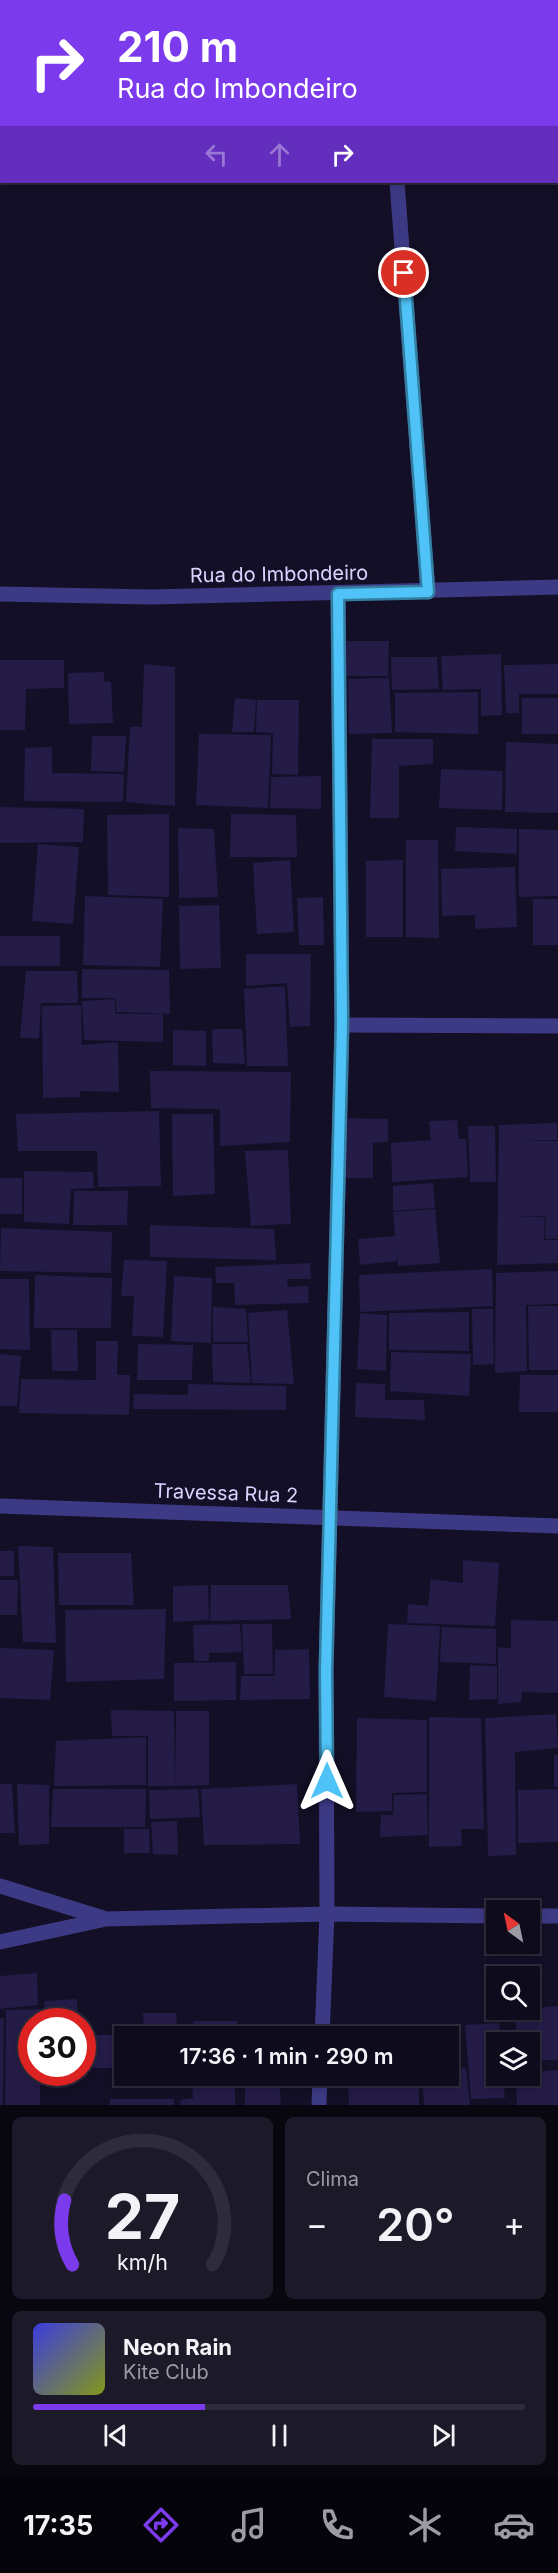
<!DOCTYPE html>
<html lang="pt">
<meta charset="utf-8">
<style>
:root{--surface:#0e0b1c;--page:#1c1929;--text:#f1f3f6;--muted:#9b9ba3;--line:#2e2b3b;--accent:#7c3aed}
body{margin:0;font-family:Inter,sans-serif;background:var(--page);color:var(--text);height:100vh;display:flex;flex-direction:column;font-size:22px;white-space:nowrap}
*{box-sizing:border-box;margin:0}
p{font-size:20px;color:var(--muted)}
.icon{flex:none;width:33px;height:33px;fill:none;stroke:currentColor;stroke-width:2;stroke-linecap:round;stroke-linejoin:round}
.map{position:relative;height:2105px;overflow:hidden}
.drawer{display:flex;flex-direction:column;gap:12px;padding:12px;background:#08060f;flex:1}
.drawer>*{flex:none}
.hud{position:absolute;left:0px;top:0px;width:558px;height:183px;box-shadow:0 3px 9px #0003,0 0 0 2px var(--line);background:#7c3aed;color:#fff;overflow:hidden}
.needle{width:39px;rotate:327deg}
.buttons{position:absolute;left:486px;top:1900px;display:grid;gap:12px}
.buttons a{display:grid;place-items:center;width:54px;height:54px;border-radius:0px;background:var(--surface);box-shadow:0 3px 9px #0003,0 0 0 2px var(--line);font-size:30px}
.speed{position:absolute;left:18px;top:2008px;display:flex;gap:12px;font-size:30px;font-weight:700;text-align:center}
.speed>*{display:grid;place-content:center;width:78px;height:78px;border-radius:50%;background:var(--surface);box-shadow:0 3px 9px #0003,0 0 0 2px var(--line);line-height:1}
.speed .limit{border:9px solid #d22;background:#fff;color:#111}
.pin{position:absolute;display:grid;place-items:center;width:51px;height:51px;color:#fff;margin:-26px;border:3px solid #fff;border-radius:50%;box-shadow:0 2px 6px #0007}
.me{position:absolute;width:66px;margin:-33px;rotate:0deg;stroke-linejoin:round;filter:drop-shadow(0 0 4px #0008)}
.turn{display:flex;align-items:center;gap:21px;height:126px;padding:0 18px;font-size:27px}
.turn .icon{width:78px;height:78px;stroke-width:2.5}
.turn b{display:block;font-size:42px;line-height:51px}
.lanes{display:flex;align-items:center;height:57px;padding:0 18px;background:#0003;justify-content:center;gap:30px;direction:ltr}
.lanes .off{opacity:.35}
.big{font-size:45px;font-weight:600;line-height:1.1}
.drawer .card{flex:1;display:flex;flex-direction:column;justify-content:center;gap:9px;min-width:0;padding:0 21px;border-radius:9px;background:var(--page)}
.drawer .dial{align-items:center;gap:0}
.dial svg{height:156px;overflow:visible;fill:none;stroke:var(--line);stroke-width:7;stroke-linecap:round;text-anchor:middle}
.dial text{fill:var(--text);stroke:none}
.song{display:flex;align-items:center;gap:18px}
.cover{width:72px;height:72px;border-radius:9px;background:linear-gradient(135deg,hsl(240 70% 55%),hsl(70 70% 35%))}
.played{height:6px;border-radius:3px;background:linear-gradient(90deg,var(--accent) 35%,var(--line) 35%)}
.keys{display:flex;justify-content:space-around;direction:ltr}
.heat{display:flex;justify-content:space-between;align-items:center;font-size:33px;direction:ltr}
.drawer .tiles{flex:1;display:grid;gap:12px;grid-template-columns:1fr 1fr}
.card:last-child{grid-column:span 2}
.trip{position:absolute;left:114px;top:2026px;width:345px;height:60px;border-radius:0px;background:var(--surface);box-shadow:0 3px 9px #0003,0 0 0 2px var(--line);font-weight:600;line-height:60px;text-align:center}
.tabs{display:flex;height:96px;justify-content:space-around;align-items:center;background:#06040b;color:var(--muted)}
.tabs .icon{width:42px;height:42px}
.tabs .active{color:var(--accent)}
.tabs b{font-size:27px;color:var(--text)}
.map>svg:first-child{display:block}
.building{fill:#241b47}
.lines{fill:none;stroke-linecap:round;stroke-linejoin:round}
.minor{stroke:#3d3a85;stroke-width:15}
.route-casing{stroke:#337fa1;stroke-width:15}
.route{stroke:#4fc3f7;stroke-width:10}
.labels{text-anchor:middle;stroke-width:6;stroke-linejoin:round;paint-order:stroke}
.street-label{font-size:20px;fill:#d9d4ff;stroke:#130f26}
</style>
<div class="map">
<svg width="558" height="2105" viewBox="0 0 558 2105">
<rect width="100%" height="100%" fill="#130f26"/>
<g class="building">
<path d="M345,641H389L388,676H344Z"/>
<path d="M501,654L502,715L481,716V689L443,690L441,656Z"/>
<path d="M391,657H437L439,689L392,690Z"/>
<path d="M0,660H64V688L26,689L25,730H0Z"/>
<path d="M144,664L175,667V806L126,802L130,727H142Z"/>
<path d="M558,664V694H519V713H506L504,665Z"/>
<path d="M104,672V682H111L113,723L69,724L68,673Z"/>
<path d="M389,678L392,733L349,734L348,679Z"/>
<path d="M478,692V734L395,732V693Z"/>
<path d="M235,698L256,700L254,732H232Z"/>
<rect x="522" y="698" width="36" height="36"/>
<path d="M257,700H299L298,775L272,774L273,733L256,732Z"/>
<path d="M199,734L271,735L268,808L196,805Z"/>
<path d="M92,736H126L124,772L91,771Z"/>
<path d="M372,739H433V764L399,766V818H370Z"/>
<path d="M506,742L558,744V813L505,812Z"/>
<path d="M52,747V773L124,774L123,802L24,801L25,748Z"/>
<path d="M441,769L503,771L502,810L439,808Z"/>
<path d="M321,776V809L270,808L271,777Z"/>
<path d="M0,807L84,809L83,842L0,843Z"/>
<path d="M169,814V897L108,895L107,815Z"/>
<path d="M231,814L296,815L297,857H230Z"/>
<path d="M456,827L517,829V854L455,851Z"/>
<path d="M178,828L214,829L218,897L179,898Z"/>
<path d="M519,829L558,830V896L519,897Z"/>
<path d="M406,840H438L439,938L406,937Z"/>
<path d="M38,844L79,847L73,924L32,921Z"/>
<path d="M290,860L294,932L257,934L253,863Z"/>
<path d="M403,860V937H366V861Z"/>
<path d="M515,867L517,927L475,929V915L442,916L441,869Z"/>
<path d="M85,896L163,899L160,967L83,965Z"/>
<path d="M323,897L324,945H299L297,898Z"/>
<rect x="533" y="899" width="25" height="46"/>
<path d="M219,905L221,968L180,969L179,906Z"/>
<rect x="0" y="936" width="60" height="30"/>
<path d="M246,954H311L310,1026L290,1027L287,983L246,986Z"/>
<path d="M82,969L169,970L170,1014L116,1012V998H82Z"/>
<path d="M26,971H77L78,1003H41L39,1038H20Z"/>
<path d="M285,986L288,1066H247L244,989Z"/>
<path d="M115,999V1014H163V1042L84,1040L82,1001Z"/>
<path d="M81,1005L82,1045L118,1042L119,1092L80,1091V1097L43,1098L42,1006Z"/>
<path d="M212,1029H242L245,1064L213,1063Z"/>
<path d="M173,1030L206,1031V1066L173,1065Z"/>
<path d="M150,1071L291,1072L290,1142L220,1146V1109L151,1108Z"/>
<path d="M159,1111L161,1186L98,1187L97,1151H18L16,1114Z"/>
<path d="M172,1114H213L215,1194L173,1196Z"/>
<path d="M343,1118L388,1119V1142L373,1143V1178H342Z"/>
<path d="M457,1120L459,1139H466L468,1177L392,1182L391,1143L431,1140L429,1121Z"/>
<path d="M557,1123V1140H519L558,1141V1239H545L546,1216H516L545,1217L544,1240H558V1263L497,1265L499,1125Z"/>
<path d="M468,1126H495L496,1182H470Z"/>
<path d="M288,1150L291,1224L251,1226L245,1151Z"/>
<path d="M24,1171L93,1172L94,1188L71,1189L69,1224L24,1222Z"/>
<rect x="0" y="1178" width="22" height="36"/>
<path d="M433,1183L435,1208L393,1211V1186Z"/>
<path d="M74,1191H128L127,1225H73Z"/>
<path d="M435,1209L440,1263L398,1266L397,1249V1261L360,1265L358,1239L395,1236L393,1212Z"/>
<path d="M150,1225L274,1229L276,1260L150,1257Z"/>
<path d="M1,1228L112,1232L111,1273L0,1271Z"/>
<path d="M124,1260L167,1261L163,1337L132,1336L134,1296H121Z"/>
<path d="M310,1263L311,1279H287L288,1287L308,1286L309,1303L235,1305L234,1283H216L215,1267Z"/>
<path d="M492,1269L493,1306L360,1312L359,1275Z"/>
<path d="M558,1271V1304L526,1305L527,1371L495,1373L496,1273Z"/>
<path d="M35,1275L112,1278L111,1328H34Z"/>
<path d="M174,1276L212,1278L211,1343L171,1341Z"/>
<path d="M0,1279H29L30,1350L0,1349Z"/>
<path d="M528,1306H558V1370H529Z"/>
<path d="M213,1307L246,1309L248,1342H213Z"/>
<path d="M472,1309H493L494,1364L473,1365Z"/>
<path d="M287,1310L294,1384L252,1383L248,1313Z"/>
<path d="M469,1312V1351L389,1350V1313Z"/>
<path d="M360,1313L387,1315L386,1371L357,1369Z"/>
<path d="M51,1330H77L78,1371H52Z"/>
<path d="M96,1341H118L117,1375H130L129,1415L19,1413L21,1379L96,1380Z"/>
<path d="M138,1344L193,1345L192,1380H137Z"/>
<path d="M212,1344H247L251,1383L213,1382Z"/>
<path d="M391,1352L471,1354L469,1396L390,1391Z"/>
<path d="M0,1354L21,1356L17,1406H0Z"/>
<path d="M520,1375H558V1412H519Z"/>
<path d="M356,1383L385,1384V1400H424L425,1420L355,1417Z"/>
<path d="M188,1384L286,1386V1410L133,1409L134,1394L188,1395Z"/>
<path d="M18,1546L53,1547L56,1643L23,1642Z"/>
<rect x="0" y="1551" width="14" height="25"/>
<path d="M58,1553H131L134,1605H59Z"/>
<path d="M463,1560L499,1563L495,1626L407,1623L408,1604L428,1606L431,1579L463,1583Z"/>
<path d="M0,1580H18L17,1615H0Z"/>
<path d="M208,1585L209,1620L173,1622V1586Z"/>
<path d="M211,1585H288L291,1619L210,1621Z"/>
<path d="M166,1609L164,1679L66,1682L65,1610Z"/>
<path d="M511,1620L558,1621V1693L522,1692L521,1702L498,1704V1647L511,1648Z"/>
<path d="M240,1624L242,1652L209,1653V1661H194L193,1625Z"/>
<path d="M242,1624H272L273,1674H244Z"/>
<path d="M388,1624L440,1626L436,1701L384,1697Z"/>
<path d="M442,1627L496,1629V1664L440,1662Z"/>
<path d="M0,1648L54,1650L50,1700L0,1698Z"/>
<path d="M309,1649L310,1699L240,1700L241,1676H274V1689L275,1650Z"/>
<path d="M236,1662V1700L174,1701V1663Z"/>
<path d="M470,1665L497,1666V1699L469,1700Z"/>
<path d="M111,1710L174,1711L175,1786H148V1736H112Z"/>
<path d="M176,1711H209V1785L175,1786Z"/>
<path d="M556,1714L558,1748L515,1752L516,1855L488,1856L485,1718Z"/>
<path d="M429,1717L481,1718L484,1829H461L462,1846L429,1847Z"/>
<path d="M357,1718L427,1720V1792L392,1793V1811L356,1812Z"/>
<path d="M146,1737V1785L54,1786L56,1741Z"/>
<rect x="554" y="1755" width="4" height="32"/>
<path d="M0,1784H12L15,1833H0Z"/>
<path d="M17,1784L49,1785V1844L19,1845Z"/>
<path d="M297,1784L300,1844L204,1845L201,1789Z"/>
<path d="M53,1789H146L145,1827H51Z"/>
<path d="M198,1789L200,1817L150,1819L149,1790Z"/>
<path d="M558,1789V1842L518,1843V1790Z"/>
<path d="M427,1794L428,1835L380,1837L381,1815H393L394,1795Z"/>
<path d="M177,1821L178,1855L153,1854L151,1822Z"/>
<path d="M124,1829H149L150,1853H124Z"/>
<path d="M37,1973L38,2005L0,2009V1976Z"/>
<path d="M77,1999L78,2022H45L44,2001Z"/>
<path d="M558,2006V2060H530V2043H517L515,2010Z"/>
<path d="M40,2009V2022H32V2073H40V2105H5L6,2010Z"/>
<path d="M143,2013H176L178,2037H144Z"/>
<path d="M0,2018H4L3,2105H0Z"/>
<path d="M193,2021H237L238,2037H193Z"/>
<path d="M499,2023L501,2043H496V2076H503L505,2098L471,2099L465,2025Z"/>
<path d="M459,2026L461,2067L448,2068V2037H349V2031Z"/>
<path d="M242,2030H305L306,2037H242Z"/>
<path d="M83,2035H124V2068H85Z"/>
<path d="M466,2068L470,2105H424L422,2076H448V2069Z"/>
<path d="M558,2070V2105H517L516,2076H530V2072Z"/>
<path d="M419,2076V2105H349L348,2077Z"/>
<path d="M279,2078L281,2105H245V2079Z"/>
<path d="M192,2080H235V2105H181L180,2100L193,2098Z"/>
<rect x="110" y="2099" width="64" height="6"/>
</g>
<g class="lines">
<g class="minor">
<path d="M387,0V2"/>
<path d="M397,182L428,592"/>
<path d="M0,594L151,597L558,587"/>
<path d="M342,1025L558,1026"/>
<path d="M0,1506L558,1526"/>
<path d="M0,1886L103,1918"/>
<path d="M530,1916H558"/>
<path d="M0,1942L106,1919L327,1914L496,1916"/>
<path d="M322,2037L327,1914L326,1670L342,1025L338,594"/>
<path d="M319,2105L320,2076"/>
</g>
</g>
<g class="lines">
<g class="route-casing">
<path id="route" d="M327,1781L326,1670L342,1024L338,594L428,592L404,273"/>
</g>
<use href="#route" class="route"/>
</g>
<g class="labels">
<g class="street-label">
<text transform="translate(279 574) rotate(-1)" y="7">Rua do Imbondeiro</text>
<text transform="translate(226 1493) rotate(2)" y="7">Travessa Rua 2</text>
</g>
</g>
</svg>
<div class="buttons">
<a><svg class="needle" viewBox="-14 -14 28 28"><path d="M0-13l5 13h-10z" fill="#e53935"/><path d="M0 13l5-13h-10z" fill="#9b9ba3"/></svg></a>
<a><svg class="icon" aria-label="search" viewBox="0 0 24 24"><circle cx="10" cy="10" r="6"/><path d="M15 15l6 6"/></svg></a>
<a><svg class="icon" aria-label="layers" viewBox="0 0 24 24"><path d="M12 4l9 5-9 5-9-5zM3 14l9 5 9-5"/></svg></a>
</div>
<div class="speed"><div class="limit">30</div></div>
<div class="pin" style="left:404px;top:273px;background:#d93025"><svg class="icon" aria-label="arrive" viewBox="0 0 24 24"><path d="M6 21V4h12l-3 4 3 4H6"/></svg></div>
<svg class="me" style="left:327px;top:1781px" viewBox="-20 -20 40 40"><path d="M0-17L14 15 0 8-14 15z" fill="#4fc3f7" stroke="#fff" stroke-width="4"/></svg>
<div class="trip">17:36 · 1 min · 290 m</div>
<div class="hud">
<div class="turn"><svg class="icon" aria-label="right" viewBox="0 0 24 24"><path d="M7 20v-9h11M14 6l5 5-5 5"/></svg><div><b>210 m</b>Rua do Imbondeiro</div></div>
<div class="lanes"><svg class="icon off" aria-label="left" viewBox="0 0 24 24"><path d="M17 20v-9H6M10 6l-5 5 5 5"/></svg><svg class="icon off" aria-label="ahead" viewBox="0 0 24 24"><path d="M12 20V5M6 11l6-6 6 6"/></svg><svg class="icon" aria-label="right" viewBox="0 0 24 24"><path d="M7 20v-9h11M14 6l5 5-5 5"/></svg></div>
</div>
</div>
<section class="drawer">
<div class="tiles">
<div class="card dial"><svg viewBox="0 0 100 80">
<path d="M14 69A42 42 0 1 1 86 69"/>
<path d="M14 69A42 42 0 0 1 10 36" stroke="#7c3aed"/>
<text x="50" y="56" font-size="32" font-weight="700">27</text>
<text x="50" y="72" font-size="11">km/h</text>
</svg></div>
<div class="card"><p>Clima</p>
<div class="heat"><a>−</a><b class="big">20°</b><a>+</a></div>
</div>
<div class="card">
<div class="song"><i class="cover"></i><div><b>Neon Rain</b><p>Kite Club</p></div></div>
<div class="played"></div>
<div class="keys"><svg class="icon" aria-label="previous" viewBox="0 0 24 24"><path d="M18 5L8 12l10 7zM5 5v14"/></svg><svg class="icon" aria-label="pause" viewBox="0 0 24 24"><path d="M8 5v14M16 5v14"/></svg><svg class="icon" aria-label="next" viewBox="0 0 24 24"><path d="M6 5l10 7-10 7zM19 5v14"/></svg></div>
</div>
</div>
</section>
<nav class="tabs">
<b>17:35</b>
<svg class="icon active" aria-label="directions" viewBox="0 0 24 24"><path d="M12 3l9 9-9 9-9-9zM9 14v-3h6M13 9l2 2-2 2"/></svg>
<svg class="icon" aria-label="music" viewBox="0 0 24 24"><path d="M9 18V5l10-2v13"/><circle cx="6" cy="18" r="3"/><circle cx="16" cy="16" r="3"/></svg>
<svg class="icon" aria-label="phone" viewBox="0 0 24 24"><path d="M5 4h4l2 5-3 2q2 4 5 5l2-3 5 2v4C11 20 4 13 5 4z"/></svg>
<svg class="icon" aria-label="climate" viewBox="0 0 24 24"><path d="M12 3v18M4 7l16 10M4 17L20 7"/></svg>
<svg class="icon" aria-label="car" viewBox="0 0 24 24"><path d="M5 17H2v-5l4-1 3-4h7l3 4 3 1v5h-3M9 17h6M6 11h13"/><circle cx="7" cy="17" r="2"/><circle cx="17" cy="17" r="2"/></svg>
</nav>
